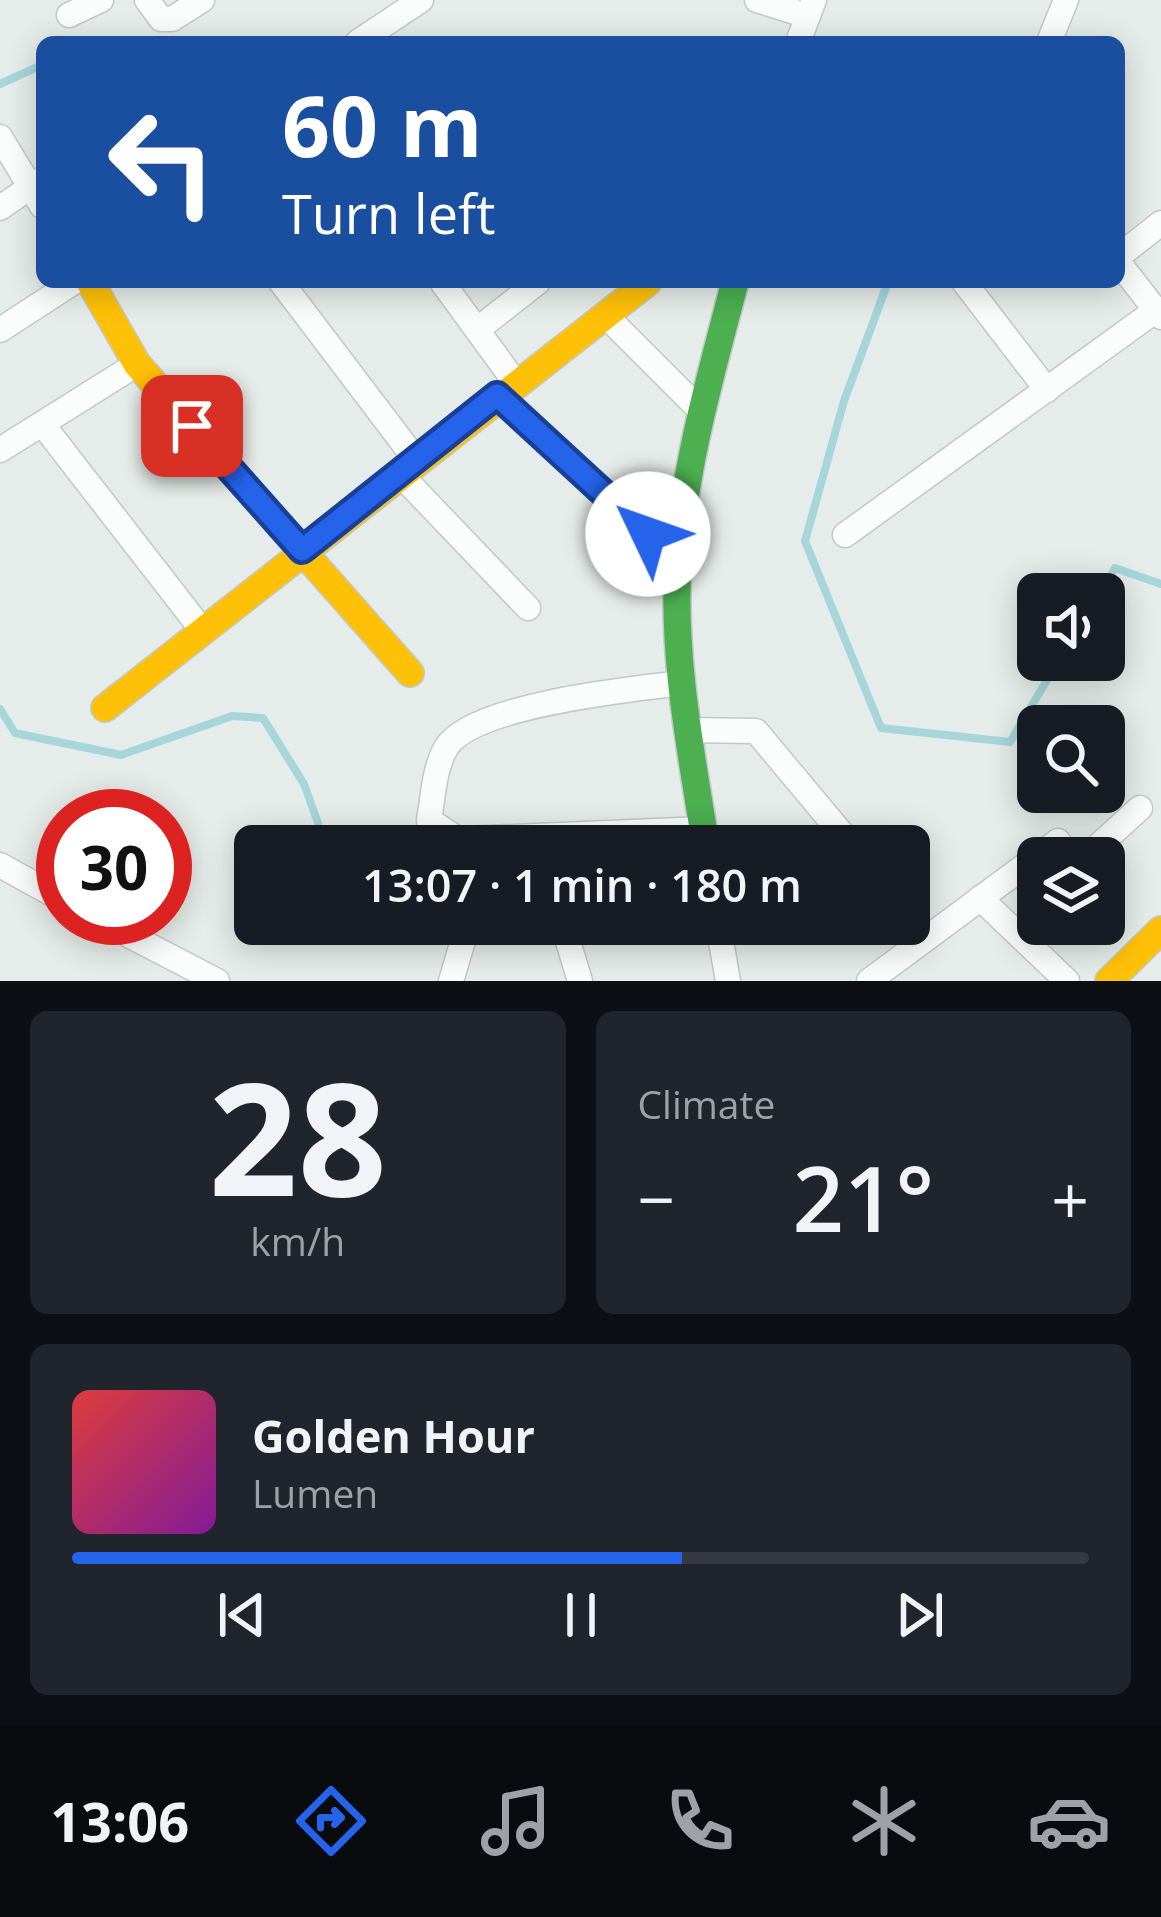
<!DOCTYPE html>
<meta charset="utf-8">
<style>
:root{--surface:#171b24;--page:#20242c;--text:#f1f3f6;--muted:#9ea1a6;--line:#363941;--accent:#2563eb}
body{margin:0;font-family:"Open Sans",sans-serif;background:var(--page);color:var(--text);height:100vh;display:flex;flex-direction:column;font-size:45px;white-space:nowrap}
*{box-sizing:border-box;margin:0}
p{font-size:39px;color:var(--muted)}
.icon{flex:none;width:66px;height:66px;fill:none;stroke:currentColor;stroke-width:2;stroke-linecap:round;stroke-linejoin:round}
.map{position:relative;height:981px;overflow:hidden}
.details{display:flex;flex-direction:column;gap:30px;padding:30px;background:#0d0f14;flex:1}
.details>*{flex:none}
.top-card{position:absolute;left:36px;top:36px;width:1089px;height:252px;border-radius:18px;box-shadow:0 6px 30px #0003;background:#1a4fa0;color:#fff;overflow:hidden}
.fabs{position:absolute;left:1017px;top:573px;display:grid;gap:24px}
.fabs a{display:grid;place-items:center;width:108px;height:108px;border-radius:18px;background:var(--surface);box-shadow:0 6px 30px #0003;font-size:60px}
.speed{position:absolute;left:36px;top:789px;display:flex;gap:24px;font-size:60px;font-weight:700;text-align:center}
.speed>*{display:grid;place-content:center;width:156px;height:156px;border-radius:50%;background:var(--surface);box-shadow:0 6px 30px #0003;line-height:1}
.speed .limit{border:18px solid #d22;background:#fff;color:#111}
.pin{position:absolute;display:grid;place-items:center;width:102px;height:102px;color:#fff;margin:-51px;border-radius:24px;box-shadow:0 6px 18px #0006}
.me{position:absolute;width:132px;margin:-66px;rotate:312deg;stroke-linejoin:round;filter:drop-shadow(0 0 9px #0008)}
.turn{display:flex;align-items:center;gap:42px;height:252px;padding:0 48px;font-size:54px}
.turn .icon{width:156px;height:156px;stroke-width:2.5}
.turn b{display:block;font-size:84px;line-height:102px}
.big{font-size:90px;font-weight:600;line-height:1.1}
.details .widget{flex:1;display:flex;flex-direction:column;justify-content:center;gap:18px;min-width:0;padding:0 42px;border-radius:18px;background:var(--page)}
.details .dial{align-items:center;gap:0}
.dial b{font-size:156px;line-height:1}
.song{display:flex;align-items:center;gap:36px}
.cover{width:144px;height:144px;border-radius:18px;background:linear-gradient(135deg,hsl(0 70% 55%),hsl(290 70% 35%))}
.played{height:12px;border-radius:6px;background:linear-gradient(90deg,var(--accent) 60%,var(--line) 60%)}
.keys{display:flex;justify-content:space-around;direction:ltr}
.heat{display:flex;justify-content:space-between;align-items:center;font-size:66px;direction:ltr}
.details .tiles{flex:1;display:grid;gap:30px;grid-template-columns:1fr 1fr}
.widget:last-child{grid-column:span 2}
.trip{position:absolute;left:234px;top:825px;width:696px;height:120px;border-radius:18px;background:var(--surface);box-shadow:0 6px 30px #0003;font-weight:600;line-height:120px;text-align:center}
.tab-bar{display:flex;height:192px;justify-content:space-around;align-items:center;background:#090b0e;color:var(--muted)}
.tab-bar .icon{width:84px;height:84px}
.tab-bar .selected{color:var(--accent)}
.tab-bar b{font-size:54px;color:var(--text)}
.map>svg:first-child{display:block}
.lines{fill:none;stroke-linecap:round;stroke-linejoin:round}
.stream{stroke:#a6d6da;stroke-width:8}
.street-casing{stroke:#c3c9c6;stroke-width:27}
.fast-casing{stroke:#c1c9c6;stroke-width:30}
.slow-casing{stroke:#c1c9c6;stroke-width:30}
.street{stroke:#fbfcfc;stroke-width:24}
.fast{stroke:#4caf50;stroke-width:27}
.slow{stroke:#ffc107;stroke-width:27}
.route-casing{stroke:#184099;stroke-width:30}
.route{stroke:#2563eb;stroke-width:21}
</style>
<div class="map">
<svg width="1161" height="981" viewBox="0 0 1161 981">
<rect width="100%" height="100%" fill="#e6ece9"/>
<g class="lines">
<g class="stream">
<path d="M523,42H530"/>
<path d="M0,84L42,65"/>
<path d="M888,282L844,401L805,541L881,728L1010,742L1059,660"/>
<path d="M1099,594L1115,568L1161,584"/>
<path d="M0,709L15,733L121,755L232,716L263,718L304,784L318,823"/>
</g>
<g class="street-casing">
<g id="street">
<path d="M147,0L161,19H172L202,0"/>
<path d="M757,0L808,16"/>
<path d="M69,15L101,0"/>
<path d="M358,42L421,0"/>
<path d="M798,42L814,0"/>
<path d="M1049,42L1066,0"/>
<path d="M0,137L42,206"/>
<path d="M0,208L42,179"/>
<path d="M1119,256L1161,223"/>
<path d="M1119,263L1161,317"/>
<path d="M281,282L416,460"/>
<path d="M442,282L515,382"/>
<path d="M964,282L1047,390"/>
<path d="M605,315L702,412"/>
<path d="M478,329L538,282"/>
<path d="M0,330L74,282"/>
<path d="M497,395L678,562"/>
<path d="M43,425L202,630"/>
<path d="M0,450L137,364"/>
<path d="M399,473L528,608"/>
<path d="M845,535L1155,311"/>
<path d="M687,730L756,731L852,846"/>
<path d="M464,839L703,829"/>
<path d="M468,846L429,820C433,798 434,768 446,748C471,705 632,689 682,683"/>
<path d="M1085,858L1140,808"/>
<path d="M0,865L63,900"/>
<path d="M980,898L1067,981"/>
<path d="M96,918L217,981"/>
<path d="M718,924L728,981"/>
<path d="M563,925L580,981"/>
<path d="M451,981L468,924"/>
<path d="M869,981L1058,841"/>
</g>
</g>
<g class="fast-casing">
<path id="fast" d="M706,846C691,752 672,657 678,562C684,467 711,374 735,282"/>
</g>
<g class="slow-casing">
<g id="slow">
<path d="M90,282L137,364L410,673"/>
<path d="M105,708L648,282"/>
<path d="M1109,981L1161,930"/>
</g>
</g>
<use href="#street" class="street"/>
<use href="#fast" class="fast"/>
<use href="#slow" class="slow"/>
</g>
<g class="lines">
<g class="route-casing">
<path id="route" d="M192,426L302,550L497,395L648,534"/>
</g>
<use href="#route" class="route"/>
</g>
</svg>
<div class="fabs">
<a><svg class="icon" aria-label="sound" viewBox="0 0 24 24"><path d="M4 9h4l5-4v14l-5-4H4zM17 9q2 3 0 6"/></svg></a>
<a><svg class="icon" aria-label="search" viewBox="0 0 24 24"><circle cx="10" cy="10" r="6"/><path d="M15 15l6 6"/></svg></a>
<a><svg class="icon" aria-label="layers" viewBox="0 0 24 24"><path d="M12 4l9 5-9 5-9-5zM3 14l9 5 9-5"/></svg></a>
</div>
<div class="speed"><div class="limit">30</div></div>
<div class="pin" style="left:192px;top:426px;background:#d93025"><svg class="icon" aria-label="arrive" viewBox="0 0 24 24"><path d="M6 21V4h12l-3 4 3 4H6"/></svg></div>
<svg class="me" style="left:648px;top:534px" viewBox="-20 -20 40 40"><circle r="19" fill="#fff"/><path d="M0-13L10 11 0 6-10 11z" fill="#2563eb"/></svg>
<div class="trip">13:07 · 1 min · 180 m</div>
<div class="top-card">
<div class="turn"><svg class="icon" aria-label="left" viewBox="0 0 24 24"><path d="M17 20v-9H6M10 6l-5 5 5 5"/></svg><div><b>60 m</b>Turn left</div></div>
</div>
</div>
<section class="details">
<div class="tiles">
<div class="widget dial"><b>28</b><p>km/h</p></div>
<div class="widget"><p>Climate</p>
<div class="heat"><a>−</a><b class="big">21°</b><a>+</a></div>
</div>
<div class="widget">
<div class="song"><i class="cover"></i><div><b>Golden Hour</b><p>Lumen</p></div></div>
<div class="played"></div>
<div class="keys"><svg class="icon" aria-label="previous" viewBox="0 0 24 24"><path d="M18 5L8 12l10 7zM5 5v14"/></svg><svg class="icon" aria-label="pause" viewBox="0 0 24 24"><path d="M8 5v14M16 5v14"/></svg><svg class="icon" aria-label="next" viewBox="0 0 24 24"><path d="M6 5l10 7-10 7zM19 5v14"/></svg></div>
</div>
</div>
</section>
<nav class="tab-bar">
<b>13:06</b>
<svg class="icon selected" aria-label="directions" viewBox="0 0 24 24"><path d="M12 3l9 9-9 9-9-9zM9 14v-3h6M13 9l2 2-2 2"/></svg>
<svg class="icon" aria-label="music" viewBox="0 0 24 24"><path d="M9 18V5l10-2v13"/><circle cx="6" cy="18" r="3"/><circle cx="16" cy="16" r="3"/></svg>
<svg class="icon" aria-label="phone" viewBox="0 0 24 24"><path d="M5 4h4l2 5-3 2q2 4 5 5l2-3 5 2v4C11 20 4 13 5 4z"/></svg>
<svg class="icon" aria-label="climate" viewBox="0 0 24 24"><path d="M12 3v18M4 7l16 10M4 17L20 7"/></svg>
<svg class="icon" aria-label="car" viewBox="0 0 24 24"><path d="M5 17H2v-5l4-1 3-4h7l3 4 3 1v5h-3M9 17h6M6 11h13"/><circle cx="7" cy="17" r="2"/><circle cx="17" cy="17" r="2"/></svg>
</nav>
